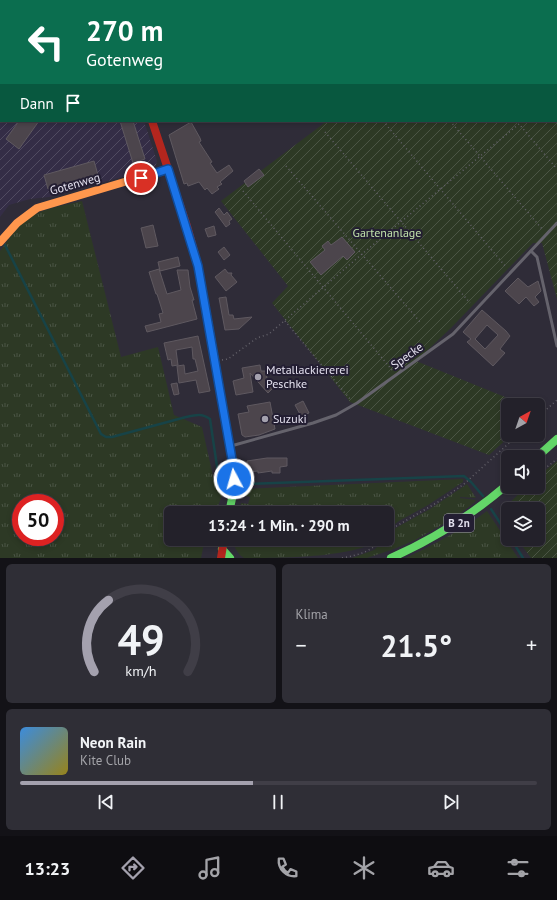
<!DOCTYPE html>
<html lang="de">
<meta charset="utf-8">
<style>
:root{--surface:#23212a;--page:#2f2e36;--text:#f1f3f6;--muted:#a3a3a8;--line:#403e47;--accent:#a4a1ae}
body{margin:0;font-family:"PT Sans",sans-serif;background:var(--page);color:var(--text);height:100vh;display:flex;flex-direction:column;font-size:15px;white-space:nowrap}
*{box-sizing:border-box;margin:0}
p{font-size:13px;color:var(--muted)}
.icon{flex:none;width:22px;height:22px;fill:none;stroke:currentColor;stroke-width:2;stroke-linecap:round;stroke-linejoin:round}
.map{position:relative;height:558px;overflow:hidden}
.panel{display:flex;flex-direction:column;gap:6px;padding:6px;background:#131217;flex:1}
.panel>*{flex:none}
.banner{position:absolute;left:0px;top:0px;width:557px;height:122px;box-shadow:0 2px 6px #0003,0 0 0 1px var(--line);background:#0b6e4f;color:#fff;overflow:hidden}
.needle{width:26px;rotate:40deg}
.buttons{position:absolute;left:501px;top:398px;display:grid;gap:8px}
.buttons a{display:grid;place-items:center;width:44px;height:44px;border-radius:6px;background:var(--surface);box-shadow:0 2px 6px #0003,0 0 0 1px var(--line);font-size:20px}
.speed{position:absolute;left:12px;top:494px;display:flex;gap:8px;font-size:20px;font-weight:700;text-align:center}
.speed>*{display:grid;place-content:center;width:52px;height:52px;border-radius:50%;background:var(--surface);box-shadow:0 2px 6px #0003,0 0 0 1px var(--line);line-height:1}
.speed .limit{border:6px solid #d22;background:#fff;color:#111}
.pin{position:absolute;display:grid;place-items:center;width:34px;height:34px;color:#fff;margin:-17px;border:2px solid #fff;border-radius:50%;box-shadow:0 1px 4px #0007}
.me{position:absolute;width:44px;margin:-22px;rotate:354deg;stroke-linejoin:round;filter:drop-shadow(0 0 3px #0008)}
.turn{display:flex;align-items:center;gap:14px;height:84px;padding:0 20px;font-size:18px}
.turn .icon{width:52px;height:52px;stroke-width:2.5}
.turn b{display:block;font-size:28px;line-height:34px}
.then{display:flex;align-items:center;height:38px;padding:0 20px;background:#0003;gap:8px;font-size:15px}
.big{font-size:30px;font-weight:800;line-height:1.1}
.panel .widget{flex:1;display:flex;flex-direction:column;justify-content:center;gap:6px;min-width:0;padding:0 14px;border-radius:6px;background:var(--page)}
.panel .dial{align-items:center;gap:0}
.dial svg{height:104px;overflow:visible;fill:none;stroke:var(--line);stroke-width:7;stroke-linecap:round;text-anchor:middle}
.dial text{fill:var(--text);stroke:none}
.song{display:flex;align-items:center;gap:12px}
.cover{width:48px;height:48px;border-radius:6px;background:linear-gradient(135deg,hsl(210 70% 55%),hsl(50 70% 35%))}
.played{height:4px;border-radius:2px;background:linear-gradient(90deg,var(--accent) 45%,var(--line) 45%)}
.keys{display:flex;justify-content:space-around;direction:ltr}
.heat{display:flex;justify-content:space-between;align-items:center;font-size:22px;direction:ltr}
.panel .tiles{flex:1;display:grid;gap:6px;grid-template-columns:1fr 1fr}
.widget:last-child{grid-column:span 2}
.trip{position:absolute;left:164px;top:506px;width:230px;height:40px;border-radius:6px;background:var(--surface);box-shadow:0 2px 6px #0003,0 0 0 1px var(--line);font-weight:800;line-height:40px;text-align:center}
.dock{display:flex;height:64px;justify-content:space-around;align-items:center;background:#0e0d11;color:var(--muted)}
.dock .icon{width:28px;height:28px}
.dock .active{color:var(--accent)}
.dock b{font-size:18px;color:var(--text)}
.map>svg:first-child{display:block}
.industrial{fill:url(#industrial-furrows)}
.grass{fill:url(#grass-tufts);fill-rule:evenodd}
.garden{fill:url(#garden-furrows)}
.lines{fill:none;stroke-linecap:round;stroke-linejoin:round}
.stream{stroke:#174347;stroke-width:2.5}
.building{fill:#4c454c;stroke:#5f5960;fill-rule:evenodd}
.path{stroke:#64626a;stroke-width:1.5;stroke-dasharray:1 3;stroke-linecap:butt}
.lane{stroke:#65636c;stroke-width:3}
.street{stroke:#65636c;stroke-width:6}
.fast{stroke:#63d668;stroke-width:8}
.slow{stroke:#ff974d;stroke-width:8}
.jam{stroke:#b3261e;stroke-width:8}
.route-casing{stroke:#114b97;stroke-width:10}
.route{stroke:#1a73e8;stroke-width:7}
.poi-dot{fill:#a4a1ae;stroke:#231e32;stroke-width:1.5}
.labels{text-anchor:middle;stroke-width:4;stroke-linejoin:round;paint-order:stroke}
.shield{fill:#231e32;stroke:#a9a6b6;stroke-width:1}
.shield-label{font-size:11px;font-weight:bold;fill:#e3e0ee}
.street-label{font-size:12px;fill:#e3e0ee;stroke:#231e32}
.park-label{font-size:12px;fill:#bfe0a9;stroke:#231e32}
.poi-label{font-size:12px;fill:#e3e0ee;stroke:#231e32;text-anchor:start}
</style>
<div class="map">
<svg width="557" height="558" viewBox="0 0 557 558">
<defs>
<pattern id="industrial-furrows" width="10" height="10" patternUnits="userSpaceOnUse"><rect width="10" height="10" fill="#342d46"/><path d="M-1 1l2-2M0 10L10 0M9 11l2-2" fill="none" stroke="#514b61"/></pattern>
<pattern id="grass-tufts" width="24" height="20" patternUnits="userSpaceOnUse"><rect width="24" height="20" fill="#2d3925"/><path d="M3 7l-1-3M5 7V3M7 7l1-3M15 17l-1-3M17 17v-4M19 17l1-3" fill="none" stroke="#4b5545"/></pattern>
<pattern id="garden-furrows" width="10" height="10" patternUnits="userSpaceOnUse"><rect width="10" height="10" fill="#2d3925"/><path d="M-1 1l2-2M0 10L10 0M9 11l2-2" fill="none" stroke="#4b5545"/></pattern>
</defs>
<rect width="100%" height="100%" fill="#2f2c38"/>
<path class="industrial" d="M0,0L108,1H1V121H144L157,161L155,168L49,197L30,199L9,205L0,217Z"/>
<g class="grass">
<path d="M82,201L121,357L158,347L174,415L202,427L216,489L224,491L215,513H171V539H205L201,558H0V251C11,236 22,219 40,212C53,207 69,204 82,201ZM21,503H55V537H21Z"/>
<path d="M463,479V482L428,505L399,521L387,530V513H239L241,503L248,504L250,497L242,495L243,489Z"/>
<path d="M467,484L476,498L460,497V498L476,500L475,502L454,518L415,540L391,550L367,558H352L374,550L385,539H387V537L394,529L401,525L430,509Z"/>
<path d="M487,511L518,558H406C435,544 461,530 487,511Z"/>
<path d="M233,539H379C358,558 277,558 244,558C237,554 234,547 233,539Z"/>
</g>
<g class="garden">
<path d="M244,0H557V299L542,243H533L451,328L416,361L525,405H508V435H511L489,455L350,402L272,303L288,286L221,201L327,121H556V1H244Z"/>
<path d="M557,461V558H531L517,539H538V509H508V526L499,513L526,487H538V476Z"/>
</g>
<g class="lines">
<g class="stream">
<path d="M5,245L101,434L106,437H112L186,417C195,415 202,413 210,419L219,480L222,484"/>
<path d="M244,484L464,476L471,482L483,496"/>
<path d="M491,509L508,535"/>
<path d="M511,539L523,558"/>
</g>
</g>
<g class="building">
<path d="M19,121H39L19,149L6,139Z"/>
<path d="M120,121H133L145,159L133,163Z"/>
<path d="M191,122L200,138L201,141L199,142L212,162L210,163L217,173L229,165L233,171L220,182L222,184L217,187L219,189L212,194L207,188L205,190L199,182L188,186L187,183L184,184L169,135Z"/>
<path d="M94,161L98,175L48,189L44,175Z"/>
<path d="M259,169L264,175L248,187L244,181Z"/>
<path d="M219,208L224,215L227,212L232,219L229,221L230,224L226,227L215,212Z"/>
<path d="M153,225L158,246L146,248L141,228Z"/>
<path d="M214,226L216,235L208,237L205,229Z"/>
<path d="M342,237L355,252L347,260L343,256L321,275L310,262L325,250L322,246L328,241L331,245Z"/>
<path d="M224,247L230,255L224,260L218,252Z"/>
<path d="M178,257L180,266L160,271L158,262Z"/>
<path d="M159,269L167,294L181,290L177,270H188L190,287L194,300H192L197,319L147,332L145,326L161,322L159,314L163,313L157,294H156L149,272Z"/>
<path d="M225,269L228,273H232L231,275L237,282L226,291L215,277Z"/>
<path d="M518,278L528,287L538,281L541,291L535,297L539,302L534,306L526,297L519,304L505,291Z"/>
<path d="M226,297L229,315H233L234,319L252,317L239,329L225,330L219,298Z"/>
<path d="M482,310L506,331L510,336L500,349L505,353L493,366L467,342L471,339L463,332ZM487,325L498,335L485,349L475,339Z"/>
<path d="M198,336L210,391L199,393L196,380L179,383L177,366L184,365L185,374L198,371L195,359H193L192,347L176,350L178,365L172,366L171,359L168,360L164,343Z"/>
<path d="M260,365L261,371H266L267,379L274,387L268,393L250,373L253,392L236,395L233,381L244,378L242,368Z"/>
<path d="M177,383L179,394L174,395L171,384Z"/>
<path d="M303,401L309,413L301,416L295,405Z"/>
<path d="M270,402L275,429L259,435L245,437L242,435L238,414L249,412L247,406Z"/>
<path d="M267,458H287V466L280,467V473H272V471L258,473V471L248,472L247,461Z"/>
</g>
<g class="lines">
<g class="path">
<path d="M236,1V0"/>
<path d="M383,121L506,267"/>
<path d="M450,121L542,229"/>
<path d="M552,121L557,122"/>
<path d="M325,132L470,303"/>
<path d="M286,166L421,323"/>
<path d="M243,191L392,370"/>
<path d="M285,321L350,399"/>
<path d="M222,360L228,359L257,338L269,334L362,254L519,124L557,169"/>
<path d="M538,417L557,400"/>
<path d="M538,474L557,459"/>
<path d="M520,491L524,487"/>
<path d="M387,534L393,528L438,502L464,484L518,435"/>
<path d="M342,558C358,555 371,552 382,539"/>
</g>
<g class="lane">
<path d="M69,0L70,1"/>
<path d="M83,1V0"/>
<path d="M0,31L1,33"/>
<path d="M0,115L1,114"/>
<path d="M531,251L537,257L557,346"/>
<path d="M231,446L313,423L336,415L357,403L453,334L557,223"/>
</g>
<path class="street" d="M112,0L113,1"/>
<g class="fast">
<path d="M208,321L233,465L234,489L229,513"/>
<path d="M537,457L557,439"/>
<path d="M222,549L230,558"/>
<path d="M391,558C434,539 472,515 508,484"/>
</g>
<g class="slow">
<path d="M206,1L207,0"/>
<path d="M0,242L17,223L37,208L168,169"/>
</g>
<g class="jam">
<path d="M152,121L187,226L198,265L208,321"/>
<path d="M221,558L224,539"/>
</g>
</g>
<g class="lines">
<g class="route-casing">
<path id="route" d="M141,178L168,169L198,266L233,465L234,479"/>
</g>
<use href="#route" class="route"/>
</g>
<g class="poi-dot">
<circle cx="258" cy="377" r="4"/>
<circle cx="265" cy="419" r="4"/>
</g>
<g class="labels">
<rect class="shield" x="444" y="514" width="30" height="18" rx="3"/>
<g class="shield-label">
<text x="459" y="527">B 2n</text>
</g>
<g class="street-label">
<text transform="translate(75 184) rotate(-16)" y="4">Gotenweg</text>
<text transform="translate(407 356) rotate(-36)" y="4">Specke</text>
</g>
<g class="park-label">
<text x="387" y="237">Gartenanlage</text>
</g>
<g class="poi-label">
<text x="266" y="374">Metallackiererei<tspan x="266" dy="14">Peschke</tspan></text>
<text x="273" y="423">Suzuki</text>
</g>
</g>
</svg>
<div class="buttons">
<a><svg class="needle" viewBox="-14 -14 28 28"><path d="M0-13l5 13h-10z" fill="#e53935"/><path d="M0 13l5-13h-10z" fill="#a3a3a8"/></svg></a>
<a><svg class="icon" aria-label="sound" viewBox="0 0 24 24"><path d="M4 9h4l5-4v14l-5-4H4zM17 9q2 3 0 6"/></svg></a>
<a><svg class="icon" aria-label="layers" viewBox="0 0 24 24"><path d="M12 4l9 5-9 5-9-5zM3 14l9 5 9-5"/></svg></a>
</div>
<div class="speed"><div class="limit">50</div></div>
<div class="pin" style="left:141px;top:178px;background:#d93025"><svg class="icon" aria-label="arrive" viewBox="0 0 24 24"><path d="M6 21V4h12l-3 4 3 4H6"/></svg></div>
<svg class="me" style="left:234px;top:479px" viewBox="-20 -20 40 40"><circle r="17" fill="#1a73e8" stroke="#fff" stroke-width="3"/><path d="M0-11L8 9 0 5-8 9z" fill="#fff"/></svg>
<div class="trip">13:24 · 1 Min. · 290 m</div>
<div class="banner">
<div class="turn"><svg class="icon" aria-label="left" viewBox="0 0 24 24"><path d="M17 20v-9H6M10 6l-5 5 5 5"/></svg><div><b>270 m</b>Gotenweg</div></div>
<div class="then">Dann<svg class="icon" aria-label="arrive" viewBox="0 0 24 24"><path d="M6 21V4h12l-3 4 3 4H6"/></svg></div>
</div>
</div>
<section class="panel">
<div class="tiles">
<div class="widget dial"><svg viewBox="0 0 100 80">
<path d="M14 69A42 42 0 1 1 86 69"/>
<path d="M14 69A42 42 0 0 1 25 14" stroke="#a4a1ae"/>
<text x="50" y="56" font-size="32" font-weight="700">49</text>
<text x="50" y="72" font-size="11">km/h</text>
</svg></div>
<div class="widget"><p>Klima</p>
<div class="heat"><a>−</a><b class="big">21.5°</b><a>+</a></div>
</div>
<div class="widget">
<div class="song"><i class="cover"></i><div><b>Neon Rain</b><p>Kite Club</p></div></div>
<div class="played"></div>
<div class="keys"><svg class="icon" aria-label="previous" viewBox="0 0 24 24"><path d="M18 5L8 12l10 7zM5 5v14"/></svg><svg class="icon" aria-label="pause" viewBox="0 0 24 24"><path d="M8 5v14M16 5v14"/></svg><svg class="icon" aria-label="next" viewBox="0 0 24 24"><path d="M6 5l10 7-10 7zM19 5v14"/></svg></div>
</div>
</div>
</section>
<nav class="dock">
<b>13:23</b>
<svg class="icon active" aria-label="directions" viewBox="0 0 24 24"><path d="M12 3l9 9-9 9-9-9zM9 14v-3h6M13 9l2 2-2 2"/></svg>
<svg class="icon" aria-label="music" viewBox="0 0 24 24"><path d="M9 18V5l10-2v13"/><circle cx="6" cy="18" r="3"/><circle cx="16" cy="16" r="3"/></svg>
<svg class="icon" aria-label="phone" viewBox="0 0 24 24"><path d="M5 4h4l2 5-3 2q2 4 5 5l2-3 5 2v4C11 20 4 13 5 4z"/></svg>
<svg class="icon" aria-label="climate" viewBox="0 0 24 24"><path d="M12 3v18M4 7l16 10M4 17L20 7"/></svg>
<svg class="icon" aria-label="car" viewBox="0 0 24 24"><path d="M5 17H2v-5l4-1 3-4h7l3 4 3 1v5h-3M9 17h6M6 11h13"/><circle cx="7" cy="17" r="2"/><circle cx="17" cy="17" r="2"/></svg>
<svg class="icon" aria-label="filters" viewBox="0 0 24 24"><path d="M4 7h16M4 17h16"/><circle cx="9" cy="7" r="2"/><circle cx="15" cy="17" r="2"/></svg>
</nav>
